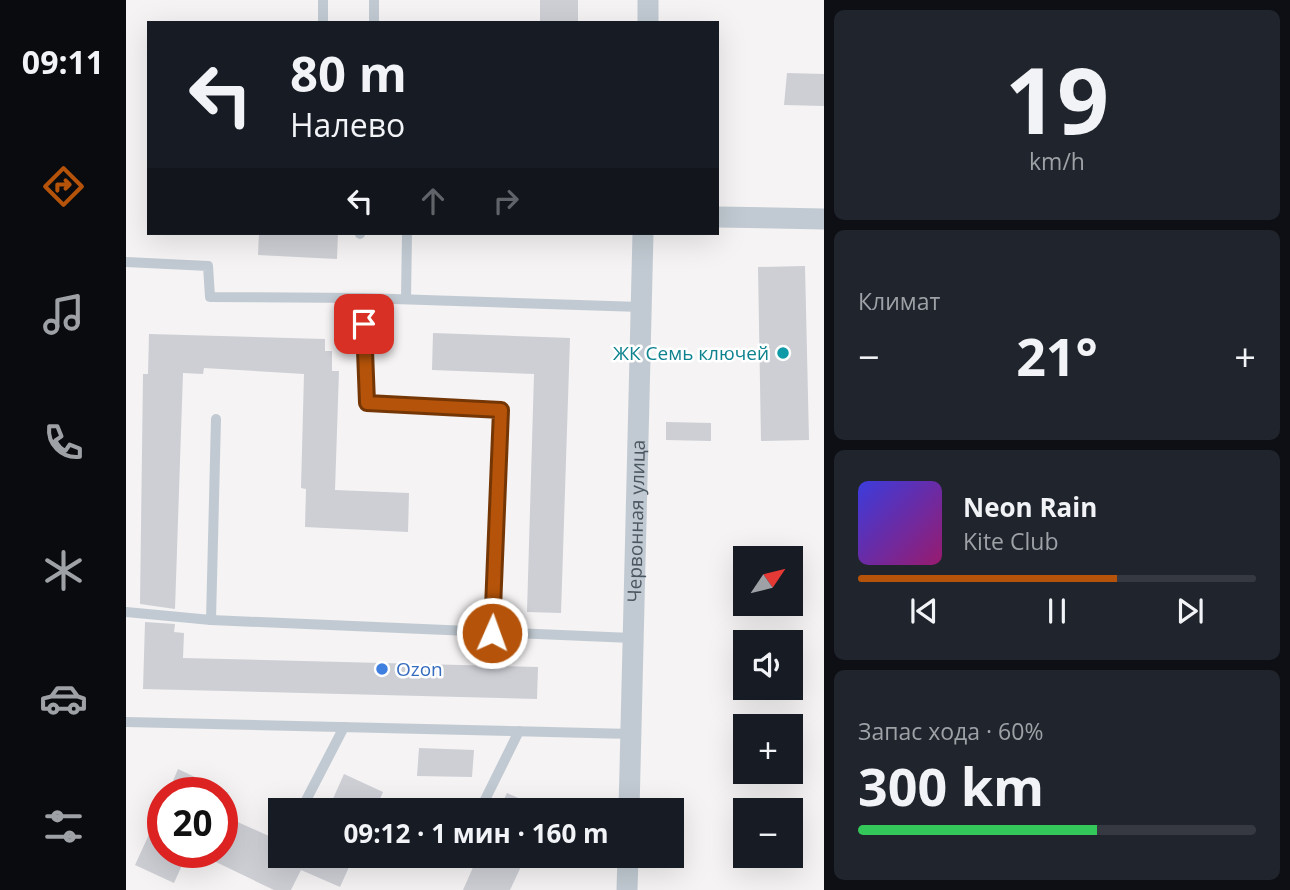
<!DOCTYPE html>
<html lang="ru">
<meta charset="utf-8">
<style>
:root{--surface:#171b24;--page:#20242c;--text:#f1f3f6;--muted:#9ea1a6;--line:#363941;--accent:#b45309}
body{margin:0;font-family:"Open Sans",sans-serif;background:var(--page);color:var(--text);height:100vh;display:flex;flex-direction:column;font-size:26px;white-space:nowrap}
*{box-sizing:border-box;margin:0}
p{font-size:23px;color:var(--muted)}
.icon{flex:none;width:38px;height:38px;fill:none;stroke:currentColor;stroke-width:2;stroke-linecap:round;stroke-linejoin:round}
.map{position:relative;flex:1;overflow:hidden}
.panel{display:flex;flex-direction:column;gap:10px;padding:10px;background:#0d0f14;width:466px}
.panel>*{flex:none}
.guide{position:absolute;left:21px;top:21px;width:572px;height:214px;border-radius:0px;box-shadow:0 7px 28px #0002;background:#171b24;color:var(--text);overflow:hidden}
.needle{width:46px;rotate:55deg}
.fabs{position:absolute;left:607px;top:546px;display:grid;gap:14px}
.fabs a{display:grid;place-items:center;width:70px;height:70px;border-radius:0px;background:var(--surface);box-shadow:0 7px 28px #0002;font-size:35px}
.speed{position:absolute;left:21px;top:777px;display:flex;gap:14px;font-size:35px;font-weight:700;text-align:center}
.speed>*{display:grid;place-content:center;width:91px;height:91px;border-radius:50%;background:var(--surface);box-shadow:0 7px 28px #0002;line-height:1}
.speed .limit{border:10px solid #d22;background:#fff;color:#111}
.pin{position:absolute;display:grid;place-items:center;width:60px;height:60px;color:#fff;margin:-30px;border-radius:14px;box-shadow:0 4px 10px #0006}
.me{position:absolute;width:77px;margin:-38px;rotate:2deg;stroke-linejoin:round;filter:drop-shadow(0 0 5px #0008)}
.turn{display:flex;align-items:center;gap:24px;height:147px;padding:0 28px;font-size:32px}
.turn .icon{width:91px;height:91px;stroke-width:2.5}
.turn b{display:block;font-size:49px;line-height:60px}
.lanes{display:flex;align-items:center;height:66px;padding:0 28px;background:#0003;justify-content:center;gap:35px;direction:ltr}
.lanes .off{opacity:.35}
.big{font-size:52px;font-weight:700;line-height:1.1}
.panel .card{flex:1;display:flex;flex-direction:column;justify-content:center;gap:10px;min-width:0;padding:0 24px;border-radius:10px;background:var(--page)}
.panel .dial{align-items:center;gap:0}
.dial b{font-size:91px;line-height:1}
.song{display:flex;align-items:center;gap:21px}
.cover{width:84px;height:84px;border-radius:10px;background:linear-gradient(135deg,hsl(240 70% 55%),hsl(320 70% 35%))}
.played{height:7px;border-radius:4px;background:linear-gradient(90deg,var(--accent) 65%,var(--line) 65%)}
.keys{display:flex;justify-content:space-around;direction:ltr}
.heat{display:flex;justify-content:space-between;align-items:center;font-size:38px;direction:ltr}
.charge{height:10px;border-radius:5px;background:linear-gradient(90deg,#34c759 60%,var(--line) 0)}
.trip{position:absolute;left:142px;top:798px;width:416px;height:70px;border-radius:0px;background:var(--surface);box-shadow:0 7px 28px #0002;font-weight:700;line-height:70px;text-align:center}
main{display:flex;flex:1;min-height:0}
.dock{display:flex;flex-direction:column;width:126px;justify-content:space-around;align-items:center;background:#090b0e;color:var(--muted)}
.dock .icon{width:49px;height:49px}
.dock .current{color:var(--accent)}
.dock b{font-size:32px;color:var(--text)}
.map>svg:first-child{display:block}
.building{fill:#cdcfd5}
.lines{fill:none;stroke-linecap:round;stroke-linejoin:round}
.service{stroke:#c1cad2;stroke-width:10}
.minor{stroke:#c1cad2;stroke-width:21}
.route-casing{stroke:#753606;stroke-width:18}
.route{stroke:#b45309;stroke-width:12}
.culture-dot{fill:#0f9aa8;stroke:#fff;stroke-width:2.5}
.shop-dot{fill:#3f7fe0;stroke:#fff;stroke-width:2.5}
.labels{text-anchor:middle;stroke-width:5;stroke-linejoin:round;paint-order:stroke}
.culture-label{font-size:19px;fill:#0d838f;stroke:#fff;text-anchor:end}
.street-label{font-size:19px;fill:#4a5661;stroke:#fff}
.shop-label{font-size:19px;fill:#366cbe;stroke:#fff;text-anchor:start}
</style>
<main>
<nav class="dock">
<b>09:11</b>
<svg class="icon current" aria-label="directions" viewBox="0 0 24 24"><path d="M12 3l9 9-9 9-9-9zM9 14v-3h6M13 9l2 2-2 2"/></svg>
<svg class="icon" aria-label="music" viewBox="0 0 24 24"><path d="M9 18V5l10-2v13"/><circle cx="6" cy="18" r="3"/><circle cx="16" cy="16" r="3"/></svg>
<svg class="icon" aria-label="phone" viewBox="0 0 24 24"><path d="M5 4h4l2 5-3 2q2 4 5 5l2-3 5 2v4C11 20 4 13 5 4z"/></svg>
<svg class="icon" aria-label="climate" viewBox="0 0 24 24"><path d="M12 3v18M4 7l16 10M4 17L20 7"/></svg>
<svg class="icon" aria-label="car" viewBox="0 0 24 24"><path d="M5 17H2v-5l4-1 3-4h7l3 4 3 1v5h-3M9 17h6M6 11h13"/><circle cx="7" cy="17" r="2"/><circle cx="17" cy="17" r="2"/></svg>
<svg class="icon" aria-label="filters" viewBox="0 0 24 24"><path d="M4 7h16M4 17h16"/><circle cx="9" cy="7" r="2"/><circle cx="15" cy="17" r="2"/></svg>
</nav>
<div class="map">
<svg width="699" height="890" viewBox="0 0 699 890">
<rect width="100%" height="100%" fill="#f5f3f3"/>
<g class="building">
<rect x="414" y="0" width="38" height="23"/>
<path d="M661,73L698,74V106L658,105Z"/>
<path d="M133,233H212L211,259L132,255Z"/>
<path d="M679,266L683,440L635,441L632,267Z"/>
<path d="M307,333L444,338L435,613L401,612L408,374L306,370Z"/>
<path d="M23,334L199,339V351H206V371H213L209,490L283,493L282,532L179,527L180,489L175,488L178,374L78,368L77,374L57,373L49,609L14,604L17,374H22Z"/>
<path d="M540,422L585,423V441L540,440Z"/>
<path d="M19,622L49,624L48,632L58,633L57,658L412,667L411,699L17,689Z"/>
<path d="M293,748L348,750L346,777L291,776Z"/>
<path d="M52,769L103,793H42Z"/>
<path d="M218,774L257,792L249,810H202Z"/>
<path d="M381,793L420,810H373Z"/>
<path d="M37,804V852H62L48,883L9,865Z"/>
<path d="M96,815L154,841V856H228L214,887L175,870L165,890H148L69,852H96Z"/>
<path d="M352,856H400L384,890H337Z"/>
</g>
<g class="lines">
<g class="service">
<path d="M197,23V0"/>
<path d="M248,23V0"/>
<path d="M234,233V234"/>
<path d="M0,262L82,266L84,297L237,298L515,307"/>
<path d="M237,298L241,403L375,410L366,633"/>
<path d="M280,299L281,233"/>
<path d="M0,612L85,620L90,419"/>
<path d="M85,620L506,638"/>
<path d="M0,722L506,734"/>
<path d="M175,810L218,727"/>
<path d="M354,810L393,731"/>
</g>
<g class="minor">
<path d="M522,23V0"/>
<path d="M592,217L699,219"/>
<path id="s1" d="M503,810L517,233"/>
<path d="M501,890L502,856"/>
</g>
</g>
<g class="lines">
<g class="route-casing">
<path id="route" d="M238,324L241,403L375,410L366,633"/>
</g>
<use href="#route" class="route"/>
</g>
<circle class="culture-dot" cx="657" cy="353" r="7"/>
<circle class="shop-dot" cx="256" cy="669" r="7"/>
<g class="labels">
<g class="culture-label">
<text x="643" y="360">ЖК Семь ключей</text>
</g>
<g class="street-label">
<text dy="7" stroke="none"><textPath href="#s1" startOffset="289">Червонная улица</textPath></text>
</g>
<g class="shop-label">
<text x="270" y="676">Ozon</text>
</g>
</g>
</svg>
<div class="fabs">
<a><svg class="needle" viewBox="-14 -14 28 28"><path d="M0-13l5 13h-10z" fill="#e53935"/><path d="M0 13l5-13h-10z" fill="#9ea1a6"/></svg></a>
<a><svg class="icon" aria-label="sound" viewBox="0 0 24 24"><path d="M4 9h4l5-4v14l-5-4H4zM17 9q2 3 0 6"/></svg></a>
<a>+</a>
<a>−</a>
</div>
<div class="speed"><div class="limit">20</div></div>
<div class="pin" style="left:238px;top:324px;background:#d93025"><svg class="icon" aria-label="arrive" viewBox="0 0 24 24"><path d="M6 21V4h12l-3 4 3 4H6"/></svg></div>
<svg class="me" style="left:366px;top:633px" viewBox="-20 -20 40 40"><circle r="17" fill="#b45309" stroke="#fff" stroke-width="3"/><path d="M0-11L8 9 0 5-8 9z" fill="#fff"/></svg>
<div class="trip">09:12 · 1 мин · 160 m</div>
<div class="guide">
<div class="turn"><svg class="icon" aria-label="left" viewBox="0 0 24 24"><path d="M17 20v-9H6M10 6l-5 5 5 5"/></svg><div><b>80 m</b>Налево</div></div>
<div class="lanes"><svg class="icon" aria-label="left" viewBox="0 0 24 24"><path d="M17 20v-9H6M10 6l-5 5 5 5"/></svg><svg class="icon off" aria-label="ahead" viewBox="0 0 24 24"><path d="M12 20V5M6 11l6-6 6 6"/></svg><svg class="icon off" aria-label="right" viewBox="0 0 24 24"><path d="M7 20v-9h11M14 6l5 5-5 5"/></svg></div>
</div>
</div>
<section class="panel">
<div class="card dial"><b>19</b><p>km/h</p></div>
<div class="card"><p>Климат</p>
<div class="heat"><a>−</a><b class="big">21°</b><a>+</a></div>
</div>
<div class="card">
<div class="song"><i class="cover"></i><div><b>Neon Rain</b><p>Kite Club</p></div></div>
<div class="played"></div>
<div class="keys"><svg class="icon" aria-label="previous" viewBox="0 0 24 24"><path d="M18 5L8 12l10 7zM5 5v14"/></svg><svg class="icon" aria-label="pause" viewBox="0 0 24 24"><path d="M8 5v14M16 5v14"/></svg><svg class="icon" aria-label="next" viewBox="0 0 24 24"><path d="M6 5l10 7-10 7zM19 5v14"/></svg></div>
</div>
<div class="card"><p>Запас хода · 60%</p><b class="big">300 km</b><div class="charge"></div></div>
</section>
</main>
